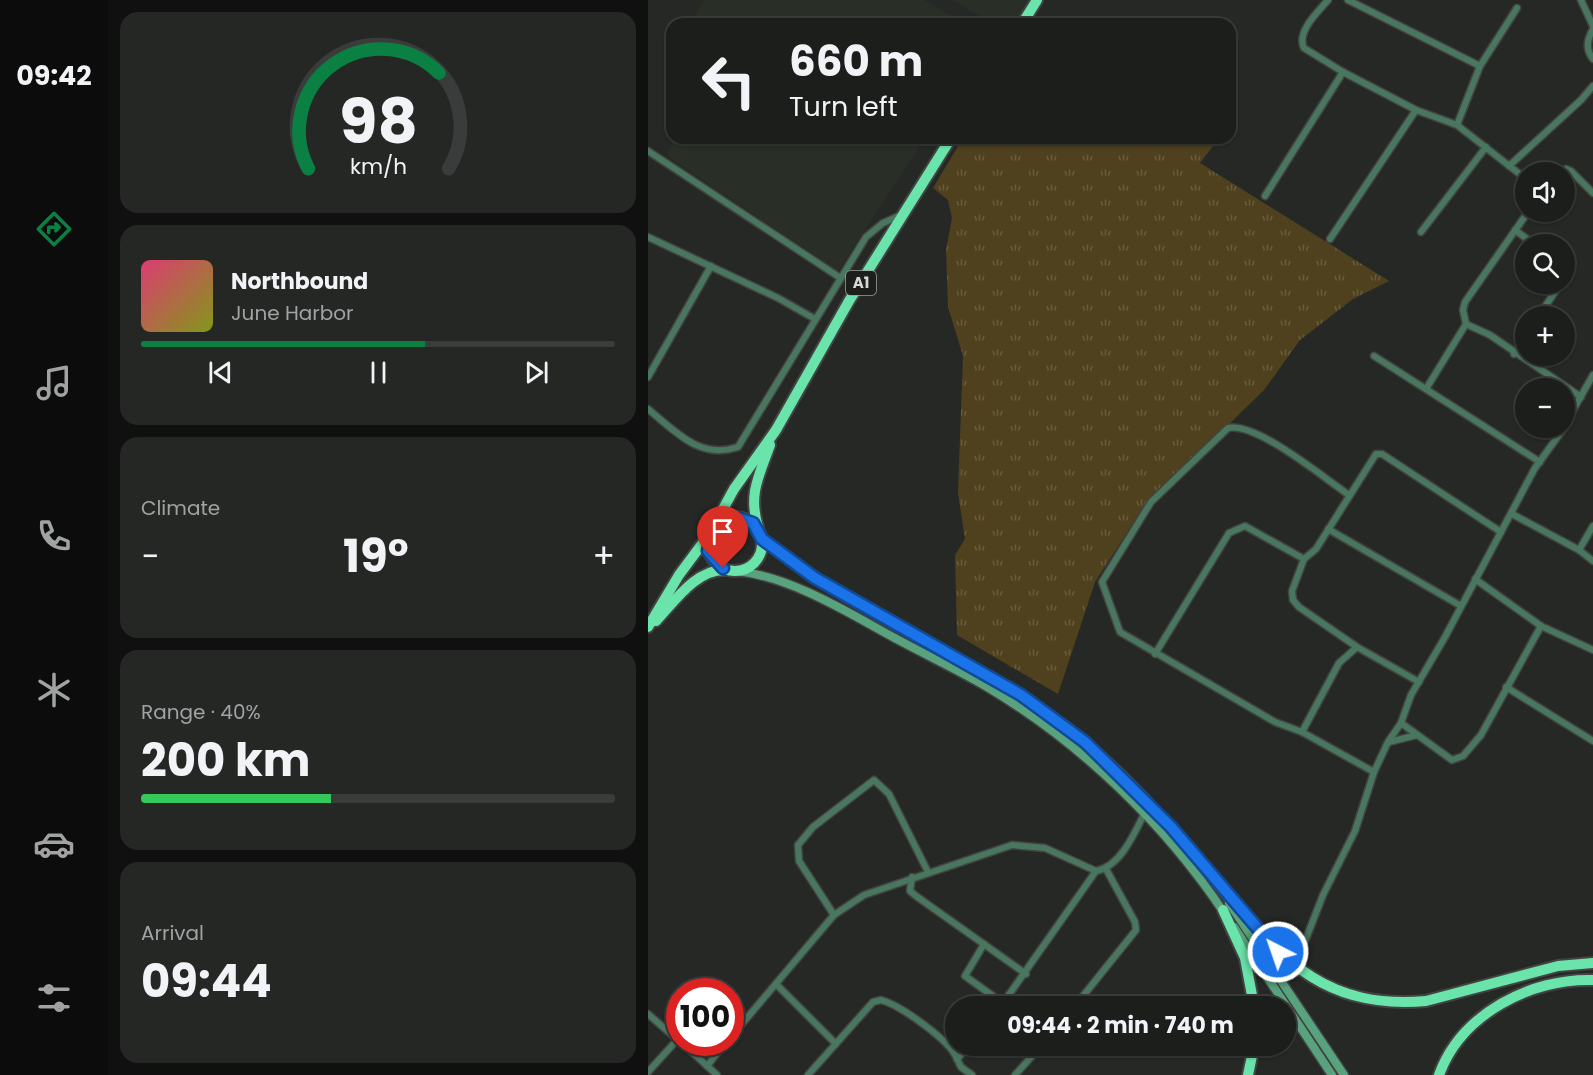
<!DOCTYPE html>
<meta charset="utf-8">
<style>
:root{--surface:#1c1e1c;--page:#252725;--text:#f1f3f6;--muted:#a0a2a3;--line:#3a3c3b;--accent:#0b8043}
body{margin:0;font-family:Poppins,sans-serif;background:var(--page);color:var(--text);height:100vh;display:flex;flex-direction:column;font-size:22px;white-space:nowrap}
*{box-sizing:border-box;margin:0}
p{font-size:20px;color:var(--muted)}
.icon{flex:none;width:33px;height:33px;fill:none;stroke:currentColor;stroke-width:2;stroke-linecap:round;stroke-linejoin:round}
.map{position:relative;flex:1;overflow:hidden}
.side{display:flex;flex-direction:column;gap:12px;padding:12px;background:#0f100f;width:540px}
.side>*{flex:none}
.hud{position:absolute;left:18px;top:18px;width:570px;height:126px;border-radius:18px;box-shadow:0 2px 4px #0004,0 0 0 2px var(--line);background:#1c1e1c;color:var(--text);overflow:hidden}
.buttons{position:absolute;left:867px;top:162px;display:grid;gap:12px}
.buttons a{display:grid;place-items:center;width:60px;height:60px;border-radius:50%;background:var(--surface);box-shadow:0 2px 4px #0004,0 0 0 2px var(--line);font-size:30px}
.speed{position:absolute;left:18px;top:978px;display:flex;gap:12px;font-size:30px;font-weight:700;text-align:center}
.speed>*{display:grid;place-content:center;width:78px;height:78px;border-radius:50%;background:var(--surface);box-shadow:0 2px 4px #0004,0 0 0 2px var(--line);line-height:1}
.speed .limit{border:9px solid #d22;background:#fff;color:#111}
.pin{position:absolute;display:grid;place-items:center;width:51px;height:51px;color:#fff;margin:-62px -26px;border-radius:50% 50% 50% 0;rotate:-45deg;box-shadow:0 0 6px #0007}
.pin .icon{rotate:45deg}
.me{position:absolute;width:66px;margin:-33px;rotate:319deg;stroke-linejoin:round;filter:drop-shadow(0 0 4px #0008)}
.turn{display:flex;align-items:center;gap:21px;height:126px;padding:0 24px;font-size:27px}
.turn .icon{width:78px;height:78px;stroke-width:2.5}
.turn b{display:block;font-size:42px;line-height:51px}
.big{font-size:45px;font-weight:700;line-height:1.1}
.side .card{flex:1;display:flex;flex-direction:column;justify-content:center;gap:9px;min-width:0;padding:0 21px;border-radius:18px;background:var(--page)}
.side .dial{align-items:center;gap:0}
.dial svg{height:156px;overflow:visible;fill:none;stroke:var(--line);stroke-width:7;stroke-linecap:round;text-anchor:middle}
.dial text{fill:var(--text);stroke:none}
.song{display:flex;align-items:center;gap:18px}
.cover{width:72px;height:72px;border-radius:9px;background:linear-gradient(135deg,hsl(340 70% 55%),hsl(70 70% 35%))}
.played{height:6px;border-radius:3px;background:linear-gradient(90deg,var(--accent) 60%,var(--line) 60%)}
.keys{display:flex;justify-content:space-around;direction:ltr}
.heat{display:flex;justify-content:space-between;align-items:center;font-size:33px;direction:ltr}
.charge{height:9px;border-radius:4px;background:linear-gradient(90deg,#34c759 40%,var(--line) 0)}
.trip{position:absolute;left:297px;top:996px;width:351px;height:60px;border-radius:30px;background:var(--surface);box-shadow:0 2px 4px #0004,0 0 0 2px var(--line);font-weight:700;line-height:60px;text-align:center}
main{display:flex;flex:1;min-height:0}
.tabs{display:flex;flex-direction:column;width:108px;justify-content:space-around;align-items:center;background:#0b0c0b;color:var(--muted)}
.tabs .icon{width:42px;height:42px}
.tabs .on{color:var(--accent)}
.tabs b{font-size:27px;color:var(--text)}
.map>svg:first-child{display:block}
.built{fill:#292f26}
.grass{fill:url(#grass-tufts)}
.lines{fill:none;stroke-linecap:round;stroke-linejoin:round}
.street-casing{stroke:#424441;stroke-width:9}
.secondary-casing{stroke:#424441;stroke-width:11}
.highway-casing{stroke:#424441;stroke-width:14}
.street{stroke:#49765f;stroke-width:6}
.secondary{stroke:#58a37e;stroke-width:8}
.highway{stroke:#6be4ab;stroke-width:10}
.route-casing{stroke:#114b97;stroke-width:15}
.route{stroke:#1a73e8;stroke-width:10}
.labels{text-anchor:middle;stroke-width:6;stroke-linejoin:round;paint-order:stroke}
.shield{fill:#1c1f1b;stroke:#9ea09d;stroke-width:1.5}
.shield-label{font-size:15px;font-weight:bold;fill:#d5d7d5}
</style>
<main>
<nav class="tabs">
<b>09:42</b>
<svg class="icon on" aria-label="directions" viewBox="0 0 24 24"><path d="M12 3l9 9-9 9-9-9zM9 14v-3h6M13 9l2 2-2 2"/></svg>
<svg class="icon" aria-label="music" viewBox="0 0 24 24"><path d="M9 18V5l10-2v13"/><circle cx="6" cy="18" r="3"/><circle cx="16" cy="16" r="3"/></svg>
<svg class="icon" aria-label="phone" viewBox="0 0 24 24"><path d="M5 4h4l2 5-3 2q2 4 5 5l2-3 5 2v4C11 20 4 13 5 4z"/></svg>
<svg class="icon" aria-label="climate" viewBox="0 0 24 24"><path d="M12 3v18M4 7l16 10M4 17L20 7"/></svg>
<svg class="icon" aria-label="car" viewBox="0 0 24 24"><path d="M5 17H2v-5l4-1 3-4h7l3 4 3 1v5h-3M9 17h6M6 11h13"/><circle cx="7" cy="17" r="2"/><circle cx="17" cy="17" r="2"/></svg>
<svg class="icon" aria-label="filters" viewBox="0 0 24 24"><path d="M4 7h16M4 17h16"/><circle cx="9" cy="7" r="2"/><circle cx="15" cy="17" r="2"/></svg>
</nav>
<section class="side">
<div class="card dial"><svg viewBox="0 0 100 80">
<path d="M14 69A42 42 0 1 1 86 69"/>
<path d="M14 69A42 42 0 0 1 81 20" stroke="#0b8043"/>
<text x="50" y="56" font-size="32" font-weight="700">98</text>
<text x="50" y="72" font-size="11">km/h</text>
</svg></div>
<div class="card">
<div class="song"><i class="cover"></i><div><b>Northbound</b><p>June Harbor</p></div></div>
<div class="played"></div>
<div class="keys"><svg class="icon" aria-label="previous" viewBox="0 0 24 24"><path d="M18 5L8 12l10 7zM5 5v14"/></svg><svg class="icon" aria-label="pause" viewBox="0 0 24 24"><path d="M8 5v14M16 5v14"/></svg><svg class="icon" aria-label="next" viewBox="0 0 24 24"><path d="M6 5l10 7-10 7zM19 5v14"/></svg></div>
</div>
<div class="card"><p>Climate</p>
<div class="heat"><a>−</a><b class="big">19°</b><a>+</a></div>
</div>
<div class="card"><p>Range · 40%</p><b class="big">200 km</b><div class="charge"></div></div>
<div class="card"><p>Arrival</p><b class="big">09:44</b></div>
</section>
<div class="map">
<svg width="945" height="1075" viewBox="0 0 945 1075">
<defs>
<pattern id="grass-tufts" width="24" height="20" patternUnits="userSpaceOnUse" patternTransform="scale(1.5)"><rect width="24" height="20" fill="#4f411e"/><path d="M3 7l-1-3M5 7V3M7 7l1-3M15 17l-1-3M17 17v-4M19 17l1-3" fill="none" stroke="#675c3e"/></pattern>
</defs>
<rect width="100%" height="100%" fill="#262825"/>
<g class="built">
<path d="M56,0H276L318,24H42Z"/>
<path d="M305,0H383L368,24H344Z"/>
<path d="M26,138H277L190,271L19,156Z"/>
</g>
<path class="grass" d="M315,138H571L552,163L741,281L705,299L652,340L616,390L495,508L447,582L410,694L309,635L307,555L317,539L310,493L315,356L300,307L298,250L304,218L300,200L285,188Z"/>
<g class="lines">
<g class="street-casing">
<g id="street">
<path d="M680,0C670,12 648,32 656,48L695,72L768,110L809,125L878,179"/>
<path d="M700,0L832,66"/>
<path d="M933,0L945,26"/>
<path d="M945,29C939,40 937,49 945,59"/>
<path d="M809,125L832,66L869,8"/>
<path d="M0,151L191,277"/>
<path d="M861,166L933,100L945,86"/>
<path d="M913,172L918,169L923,171L945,193"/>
<path d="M617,196L695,72"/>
<path d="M880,212L817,302L815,310L818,324L842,335L933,397"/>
<path d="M867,230L886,244"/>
<path d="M773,232L838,147"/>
<path d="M0,237L130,298L167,319"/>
<path d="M682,239L768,110"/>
<path d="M891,316L912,284"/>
<path d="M866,354L878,337"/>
<path d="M726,356L892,462"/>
<path d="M0,377L63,266"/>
<path d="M778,389L818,324"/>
<path d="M0,409C28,432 52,460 90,447L218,237L235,223L253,215"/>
<path d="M916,426L945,375"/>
<path d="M701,495C676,478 609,422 580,428L503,502L454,582L472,632L627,722L654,732L726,772"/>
<path d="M864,514L931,550L945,561"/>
<path d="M680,529L813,606"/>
<path d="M931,550L945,526"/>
<path d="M827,579L893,626L945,650"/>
<path d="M507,654L581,533L597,526L656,559"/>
<path d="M771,682L709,647L651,607L645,600L644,591L656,559L668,549L728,454H734L853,532"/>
<path d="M858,687L945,741"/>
<path d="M753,723L804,760L815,756L833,735L893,626"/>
<path d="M654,732L691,663L709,647"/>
<path d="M741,742L769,735"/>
<path d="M264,877L262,891L268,896L378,974"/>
<path d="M186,915L151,861L150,845L165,827L226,780L241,794L280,872"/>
<path d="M336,944L317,976L356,1004"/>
<path d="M647,967L675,895L707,831L726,772L740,742L753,723L763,695L797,637L887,468L916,428"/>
<path d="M128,984L188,1044"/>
<path d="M353,1006L448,871C475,866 489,827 501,804"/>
<path d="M427,1006L488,930L487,922L458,869"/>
<path d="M0,1014L31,1041"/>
<path d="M82,1038L186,915L216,895L364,845L397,848L448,871"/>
<path d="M33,1042L69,1075"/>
<path d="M309,1059L313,1067L324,1075"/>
<path d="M59,1066L78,1042"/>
<path d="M0,1072L29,1040"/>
<path d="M160,1075L225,1002L233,1000C252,1005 303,1041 309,1059L321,1046"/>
<path d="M367,1075L393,1046"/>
</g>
</g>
<g class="secondary-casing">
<g id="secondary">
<path d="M114,539C193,602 287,641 372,694C445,739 510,805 560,874"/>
<path d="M89,571C142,577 196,610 243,636C274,653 308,669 339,687C433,743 516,823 577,914"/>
<path d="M581,903L696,1075"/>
<path d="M586,927L684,1075"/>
</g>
</g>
<g class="highway-casing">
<g id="highway">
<path d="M374,24L389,0"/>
<circle cx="87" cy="544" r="27"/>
<path d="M110,527C100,494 111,476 122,445"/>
<path d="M63,531L86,489L128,430L201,301L303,138"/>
<path d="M8,621C26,602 49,568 78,570"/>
<path d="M0,627L31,575L60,536"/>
<path d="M556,869C625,944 662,1011 778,1001L910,966L945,963"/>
<path d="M575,910L597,958L606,1006"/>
<path d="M600,1075L606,1046"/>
<path d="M791,1075C813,1014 883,978 945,980"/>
</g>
</g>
<use href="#street" class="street"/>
<use href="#secondary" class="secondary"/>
<use href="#highway" class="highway"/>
</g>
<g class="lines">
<g class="route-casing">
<path id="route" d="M75,568L60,551L63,531L77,519L87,517L105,523L114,539L167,578L373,695L437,742L523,827L630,952"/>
</g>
<use href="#route" class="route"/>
</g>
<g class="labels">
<rect class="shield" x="198" y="271" width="30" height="24" rx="4.5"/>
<g class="shield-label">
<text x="213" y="288">A1</text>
</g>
</g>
</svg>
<div class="buttons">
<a><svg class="icon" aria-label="sound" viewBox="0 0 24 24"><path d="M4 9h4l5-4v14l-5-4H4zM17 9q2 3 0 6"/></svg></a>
<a><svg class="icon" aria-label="search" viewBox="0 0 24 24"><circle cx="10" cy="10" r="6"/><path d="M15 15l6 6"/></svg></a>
<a>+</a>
<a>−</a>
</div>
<div class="speed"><div class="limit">100</div></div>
<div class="pin" style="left:75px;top:568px;background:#d93025"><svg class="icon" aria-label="arrive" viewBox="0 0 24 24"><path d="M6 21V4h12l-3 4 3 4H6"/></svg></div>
<svg class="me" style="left:630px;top:952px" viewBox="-20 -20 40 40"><circle r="17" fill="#1a73e8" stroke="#fff" stroke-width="3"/><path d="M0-11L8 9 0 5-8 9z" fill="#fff"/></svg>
<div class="trip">09:44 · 2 min · 740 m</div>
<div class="hud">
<div class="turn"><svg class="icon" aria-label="left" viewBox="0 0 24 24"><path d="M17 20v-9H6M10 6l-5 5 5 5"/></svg><div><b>660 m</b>Turn left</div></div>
</div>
</div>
</main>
